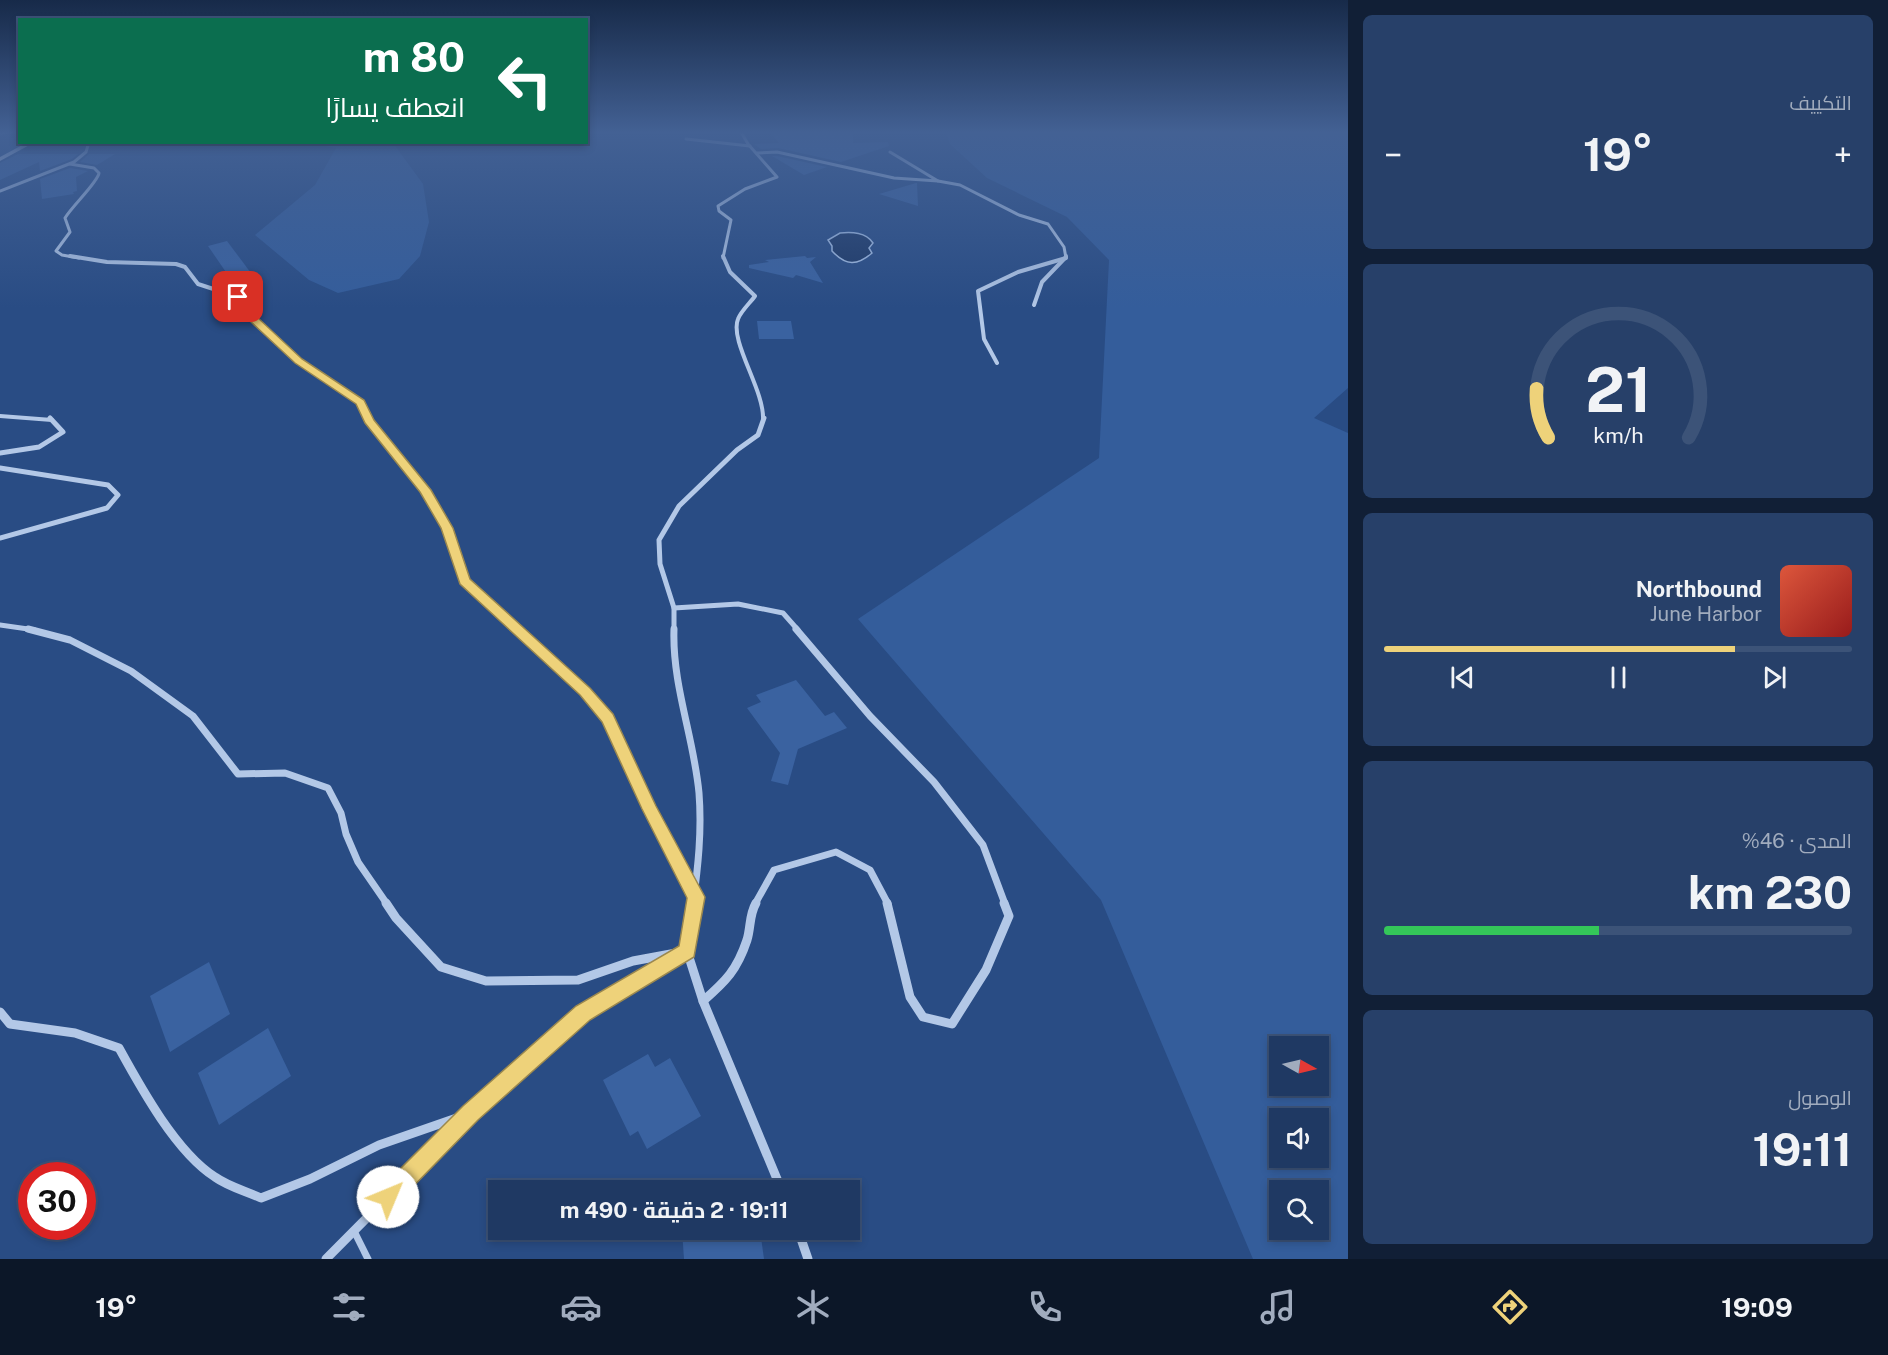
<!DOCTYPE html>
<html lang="ar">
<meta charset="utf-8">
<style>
:root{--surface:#1f3963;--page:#274069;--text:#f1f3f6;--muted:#a1acbe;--line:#3c5378;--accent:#eed27a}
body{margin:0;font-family:"Public Sans",Cairo,sans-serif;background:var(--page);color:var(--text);direction:rtl;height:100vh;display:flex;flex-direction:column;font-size:22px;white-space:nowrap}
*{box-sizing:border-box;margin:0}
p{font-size:20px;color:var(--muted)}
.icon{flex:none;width:33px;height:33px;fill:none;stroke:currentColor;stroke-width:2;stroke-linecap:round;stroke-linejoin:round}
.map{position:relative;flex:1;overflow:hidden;direction:ltr}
.sheet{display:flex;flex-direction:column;gap:15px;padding:15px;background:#111f36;width:540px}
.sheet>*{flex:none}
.banner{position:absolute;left:18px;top:18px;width:570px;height:126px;border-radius:0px;box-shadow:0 3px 9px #0003,0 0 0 2px var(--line);direction:rtl;background:#0b6e4f;color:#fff;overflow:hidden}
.needle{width:39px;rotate:98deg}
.fabs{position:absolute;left:1269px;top:1036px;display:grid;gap:12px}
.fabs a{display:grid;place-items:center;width:60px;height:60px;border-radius:0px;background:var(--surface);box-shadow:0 3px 9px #0003,0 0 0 2px var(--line);font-size:30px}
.speed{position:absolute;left:18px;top:1162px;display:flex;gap:12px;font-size:30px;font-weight:700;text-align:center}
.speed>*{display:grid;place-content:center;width:78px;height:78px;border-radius:50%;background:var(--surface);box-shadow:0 3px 9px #0003,0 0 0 2px var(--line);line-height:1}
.speed .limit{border:9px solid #d22;background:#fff;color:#111}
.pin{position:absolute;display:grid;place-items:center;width:51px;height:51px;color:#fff;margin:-26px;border-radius:12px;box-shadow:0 3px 9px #0006}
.me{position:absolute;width:66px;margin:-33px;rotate:45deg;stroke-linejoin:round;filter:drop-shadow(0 0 4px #0008)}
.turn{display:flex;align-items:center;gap:21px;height:126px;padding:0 24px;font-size:27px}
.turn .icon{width:78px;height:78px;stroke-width:2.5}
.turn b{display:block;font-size:42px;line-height:51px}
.big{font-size:45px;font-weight:700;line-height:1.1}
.sheet .widget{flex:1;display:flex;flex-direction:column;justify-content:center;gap:9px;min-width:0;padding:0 21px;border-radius:9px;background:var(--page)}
.sheet .dial{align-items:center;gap:0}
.dial svg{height:156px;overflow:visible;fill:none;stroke:var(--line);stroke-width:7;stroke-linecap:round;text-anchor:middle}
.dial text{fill:var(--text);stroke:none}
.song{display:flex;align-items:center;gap:18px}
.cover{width:72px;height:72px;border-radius:9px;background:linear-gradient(135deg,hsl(10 70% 55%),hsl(0 70% 35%))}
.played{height:6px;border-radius:3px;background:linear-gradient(90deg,var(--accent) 75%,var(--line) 75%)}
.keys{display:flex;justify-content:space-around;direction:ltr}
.heat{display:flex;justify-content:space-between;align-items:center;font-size:33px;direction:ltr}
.charge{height:9px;border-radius:4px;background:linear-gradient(90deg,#34c759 46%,var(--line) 0)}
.trip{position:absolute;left:488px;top:1180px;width:372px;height:60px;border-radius:0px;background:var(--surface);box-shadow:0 3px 9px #0003,0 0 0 2px var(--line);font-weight:700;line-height:60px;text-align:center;direction:rtl}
.menu{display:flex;height:96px;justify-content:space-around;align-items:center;background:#0c1728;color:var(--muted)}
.menu .icon{width:42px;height:42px}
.menu .active{color:var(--accent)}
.menu b{font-size:27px;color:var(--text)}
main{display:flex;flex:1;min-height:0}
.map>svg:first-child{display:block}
.green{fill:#345d9b;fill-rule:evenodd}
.water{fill:#1d3865;stroke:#a8c2e7;stroke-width:1.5}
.building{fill:#3a62a0}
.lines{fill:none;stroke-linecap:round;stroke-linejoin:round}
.service{stroke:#b3c8e7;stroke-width:7}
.minor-far4{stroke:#b3c8e7;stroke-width:3}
.minor-far3{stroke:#b3c8e7;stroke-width:4}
.minor-far2{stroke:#b3c8e7;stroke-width:5}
.minor-far1{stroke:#b3c8e7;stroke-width:7}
.minor{stroke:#b3c8e7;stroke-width:9}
.secondary{fill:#dde6f6;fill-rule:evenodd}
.route{fill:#eed27a;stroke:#9b884f;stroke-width:1.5}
</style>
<main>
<section class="sheet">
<div class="widget"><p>التكييف</p>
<div class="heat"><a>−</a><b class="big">19°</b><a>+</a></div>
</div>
<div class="widget dial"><svg viewBox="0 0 100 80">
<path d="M14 69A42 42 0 1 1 86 69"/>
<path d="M14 69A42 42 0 0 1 8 44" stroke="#eed27a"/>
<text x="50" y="56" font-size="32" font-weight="700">21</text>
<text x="50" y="72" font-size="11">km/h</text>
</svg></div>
<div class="widget">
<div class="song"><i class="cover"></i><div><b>Northbound</b><p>June Harbor</p></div></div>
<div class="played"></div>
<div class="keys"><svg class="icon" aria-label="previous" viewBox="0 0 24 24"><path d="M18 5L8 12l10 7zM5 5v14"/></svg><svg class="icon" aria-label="pause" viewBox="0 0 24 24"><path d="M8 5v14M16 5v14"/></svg><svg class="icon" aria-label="next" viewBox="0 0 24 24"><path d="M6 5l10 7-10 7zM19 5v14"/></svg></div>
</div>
<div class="widget"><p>المدى · 46%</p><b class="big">230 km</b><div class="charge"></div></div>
<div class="widget"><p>الوصول</p><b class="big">19:11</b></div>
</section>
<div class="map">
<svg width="1348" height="1259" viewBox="0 0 1348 1259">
<rect width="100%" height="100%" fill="#294c84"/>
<g class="green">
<path d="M946,132H1348V388L1314,418L1348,433V1259H1253L1101,900L858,619L1099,458L1109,260L1067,217L987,178L950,144ZM1280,1047H1318V1086H1280ZM1280,1119H1318V1158H1280ZM1280,1191H1318V1230H1280Z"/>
<path d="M307,143H393L423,184L429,222L420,256L399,279L338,293L309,280L255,235L315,185L336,148Z"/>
</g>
<path class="water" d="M840,233C852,232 866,232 873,243L869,248L872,253C857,266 846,266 832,251V246L828,240Z"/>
<g class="building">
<path d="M770,132H853V143L888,142L889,146L841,162L778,148L761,149L754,144L779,143Z"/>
<path d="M18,154H78L72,159L40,171L39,162L0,180V163Z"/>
<path d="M89,154H115L97,165L80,162Z"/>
<path d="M772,156H777L827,167L804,175Z"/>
<path d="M70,168L88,171L76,177L77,191L73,192L74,194L42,199L40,179Z"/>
<path d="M917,183L918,206L879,194L916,183Z"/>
<path d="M227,241L260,285L239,291L208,246Z"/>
<path d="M805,256L807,258L816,257L810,262L823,283L796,275L793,278L749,268V265L769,262L765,260Z"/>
<path d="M757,321H791L794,339H759Z"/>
<path d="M796,680L825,716L834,712L847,728L798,749L788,785L771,781L780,753L747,708L761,702L756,695Z"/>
<path d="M209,962L230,1014L170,1052L150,996Z"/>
<path d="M268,1028L291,1076L219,1125L198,1073Z"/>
<path d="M648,1054L655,1067L670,1058L701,1116L647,1149L638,1131L630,1136L603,1080Z"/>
<path d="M682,1230H760L764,1259H684Z"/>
</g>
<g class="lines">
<path class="service" d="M354,1231L368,1259"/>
<g class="minor-far4">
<path d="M0,133L11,132"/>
<path d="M686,139L750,146"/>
<path d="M757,153L777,152L894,178L938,181L890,152"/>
<path d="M70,164L94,168L99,173C98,182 72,206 65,218L70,232L56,251L62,255L79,258"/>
<path d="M938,181L960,185L1019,215L1048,224L1064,247L1066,258"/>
<path d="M0,191L74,162L86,152L89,142"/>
<path d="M723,258L731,220L719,211L718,206L745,189L777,177L748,144L741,132"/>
</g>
<g class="minor-far3">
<path d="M70,256L107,262L176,264L185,267L198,284L238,297L243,313L254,319L299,361L361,402L368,420"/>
<path d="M723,256L730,272L755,296C750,303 741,311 738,319C729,341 765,391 763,420"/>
<path d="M1034,305L1042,282L1065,258"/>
<path d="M997,363L984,339L978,291L1018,272L1066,258V256"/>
<path d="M0,416L52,420"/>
</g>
<g class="minor-far2">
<path d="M368,418L425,490L447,528L465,581L518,630"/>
<path d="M0,453L39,447L63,432L50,418"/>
<path d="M0,468L108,485L118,495L107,508L0,538"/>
<path d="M674,608L738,604L783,613L798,630"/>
<path d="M0,625L35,630"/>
<path d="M674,630V608L660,564L659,540L679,506L737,450L758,435L764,418"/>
</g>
<g class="minor-far1">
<path d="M28,629L70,640L131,671L193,716L238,774L285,773L328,788L341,813L346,834L358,862L387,904"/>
<path d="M517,629L585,692L608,718L650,809L696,897"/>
<path d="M674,629C672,685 694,738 699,793C702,831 698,867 693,904"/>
<path d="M796,629L870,716L934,782L983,845L1005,904"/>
<path d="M755,904L774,870L836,852L870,870L888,904"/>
</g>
<g class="minor">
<path d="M386,903L396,918L441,967L486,981L578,980L633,961L687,951"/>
<path d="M693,903L687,951L703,1001L782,1191"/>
<path d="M887,903L910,997L923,1017L952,1024L986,970L1009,916L1004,903"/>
<path d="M703,1001C726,981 737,970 747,940C751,927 749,915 756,903"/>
<path d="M0,1012L10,1024L75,1033L119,1048C141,1088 176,1152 215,1177C229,1187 246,1191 261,1198L310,1179L379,1145L471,1113"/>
<path d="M798,1230L808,1259"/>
<path d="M326,1259L471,1113L583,1013L682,954"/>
</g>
<path class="secondary" d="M28,142H35L0,161V157Z"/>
</g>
<linearGradient id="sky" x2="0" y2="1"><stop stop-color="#172a49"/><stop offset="0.43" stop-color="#436194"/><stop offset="1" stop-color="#436194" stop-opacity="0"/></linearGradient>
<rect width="1348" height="308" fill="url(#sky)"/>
<path class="route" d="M238,294L243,297L246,311L257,317L302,359L364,400L374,420L431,490L453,528L470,579L590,688L613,714L656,806L705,897L694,957L590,1020L478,1120L395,1205L388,1208L380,1205L377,1197L380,1189L463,1106L576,1006L679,946L687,898L642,809L602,722L580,695L460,584L441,528L420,492L365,423L356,404L295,363L250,321L240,315L234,305V297Z"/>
</svg>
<div class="fabs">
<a><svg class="needle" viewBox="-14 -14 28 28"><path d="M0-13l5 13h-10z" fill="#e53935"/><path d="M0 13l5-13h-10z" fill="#a1acbe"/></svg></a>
<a><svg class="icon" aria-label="sound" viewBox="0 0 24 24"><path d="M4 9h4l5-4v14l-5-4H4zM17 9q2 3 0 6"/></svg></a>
<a><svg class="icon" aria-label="search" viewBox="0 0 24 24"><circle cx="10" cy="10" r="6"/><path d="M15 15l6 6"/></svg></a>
</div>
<div class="speed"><div class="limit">30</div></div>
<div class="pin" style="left:238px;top:297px;background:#d93025"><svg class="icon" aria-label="arrive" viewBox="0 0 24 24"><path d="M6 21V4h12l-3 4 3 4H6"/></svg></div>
<svg class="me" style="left:388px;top:1197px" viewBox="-20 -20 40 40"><circle r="19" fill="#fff"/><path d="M0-13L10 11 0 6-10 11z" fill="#eed27a"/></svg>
<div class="trip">19:11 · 2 دقيقة · 490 m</div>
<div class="banner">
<div class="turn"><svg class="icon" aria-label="left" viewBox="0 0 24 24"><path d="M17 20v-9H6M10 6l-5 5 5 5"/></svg><div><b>80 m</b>انعطف يسارًا</div></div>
</div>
</div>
</main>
<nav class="menu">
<b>19:09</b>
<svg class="icon active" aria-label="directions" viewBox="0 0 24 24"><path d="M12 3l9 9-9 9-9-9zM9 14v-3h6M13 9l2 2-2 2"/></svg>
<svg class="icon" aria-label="music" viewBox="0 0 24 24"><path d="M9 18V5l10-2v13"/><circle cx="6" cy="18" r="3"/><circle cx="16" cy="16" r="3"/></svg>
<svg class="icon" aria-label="phone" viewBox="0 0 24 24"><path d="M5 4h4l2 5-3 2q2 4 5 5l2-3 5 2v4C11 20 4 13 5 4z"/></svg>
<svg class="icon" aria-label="climate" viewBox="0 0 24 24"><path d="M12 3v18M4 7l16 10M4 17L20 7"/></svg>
<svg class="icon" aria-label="car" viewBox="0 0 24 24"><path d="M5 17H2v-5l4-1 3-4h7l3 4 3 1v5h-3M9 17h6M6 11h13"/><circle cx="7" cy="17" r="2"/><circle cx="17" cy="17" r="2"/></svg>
<svg class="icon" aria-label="filters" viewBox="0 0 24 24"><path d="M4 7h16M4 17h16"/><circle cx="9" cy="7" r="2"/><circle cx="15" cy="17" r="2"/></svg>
<b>19°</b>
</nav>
